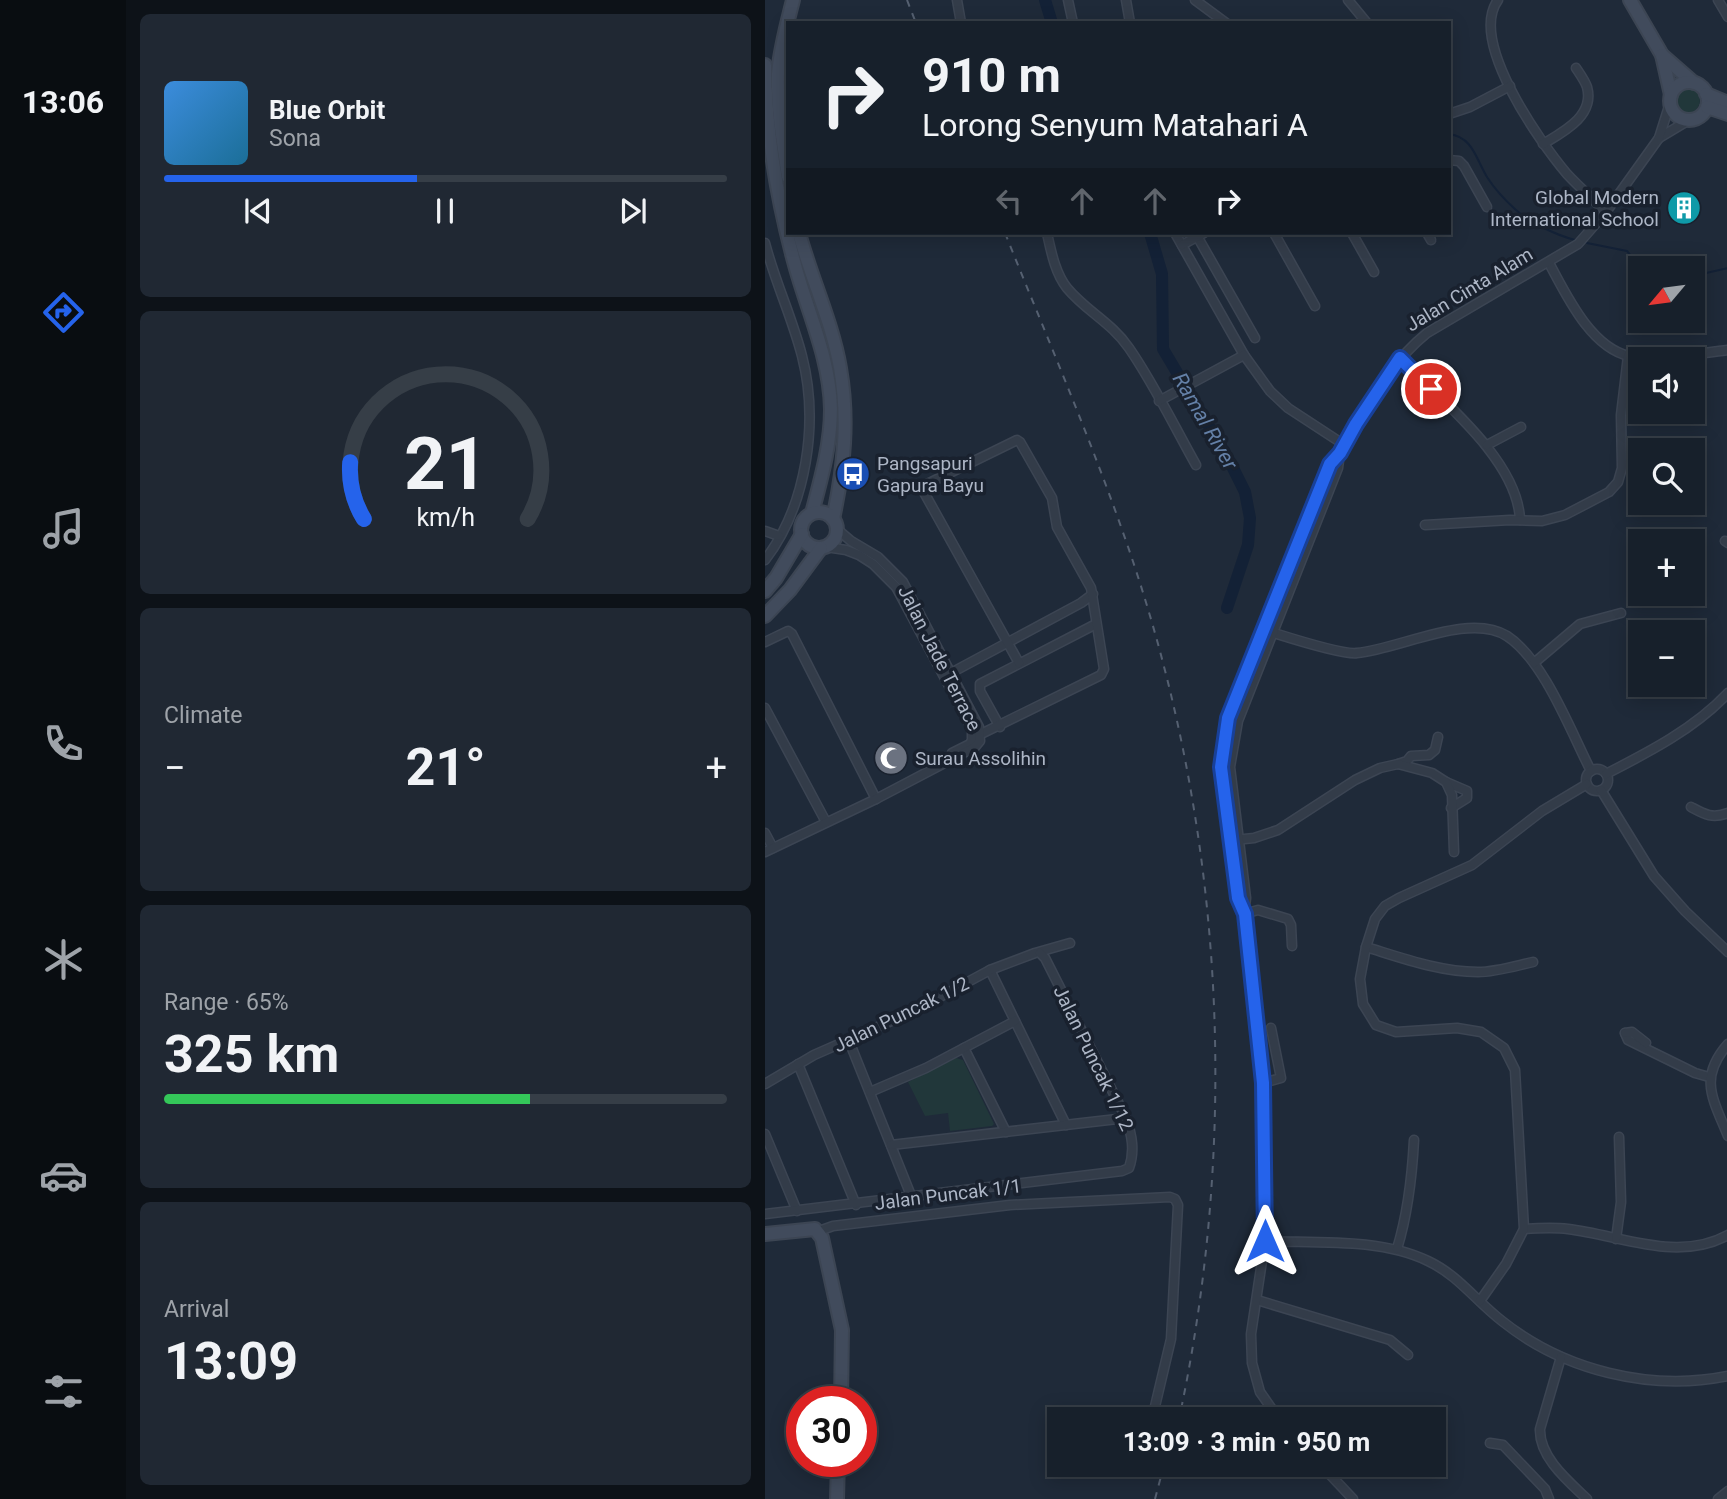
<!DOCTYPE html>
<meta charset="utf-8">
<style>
:root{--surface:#17202b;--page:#202833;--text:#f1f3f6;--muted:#9ea3a9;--line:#363e47;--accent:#2563eb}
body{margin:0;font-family:Roboto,sans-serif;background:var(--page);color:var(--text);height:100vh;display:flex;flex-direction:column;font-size:26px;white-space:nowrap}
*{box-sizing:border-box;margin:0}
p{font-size:23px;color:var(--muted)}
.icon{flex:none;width:38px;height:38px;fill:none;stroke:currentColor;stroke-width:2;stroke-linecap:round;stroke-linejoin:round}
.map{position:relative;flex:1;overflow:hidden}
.panel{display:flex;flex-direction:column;gap:14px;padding:14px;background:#0d1218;width:639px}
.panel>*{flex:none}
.top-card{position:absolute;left:21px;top:21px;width:665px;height:214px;border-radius:0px;box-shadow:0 4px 18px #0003,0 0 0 2px var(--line);background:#17202b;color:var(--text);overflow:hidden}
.needle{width:46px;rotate:241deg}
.tools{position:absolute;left:863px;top:256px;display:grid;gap:14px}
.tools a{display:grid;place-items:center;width:77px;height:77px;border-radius:0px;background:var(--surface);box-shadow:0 4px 18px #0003,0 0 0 2px var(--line);font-size:35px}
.speed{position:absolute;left:21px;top:1386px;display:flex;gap:14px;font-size:35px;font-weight:700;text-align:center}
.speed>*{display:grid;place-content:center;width:91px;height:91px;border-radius:50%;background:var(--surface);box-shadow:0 4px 18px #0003,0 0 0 2px var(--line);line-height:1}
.speed .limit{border:10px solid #d22;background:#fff;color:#111}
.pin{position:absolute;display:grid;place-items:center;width:60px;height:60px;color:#fff;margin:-30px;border:4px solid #fff;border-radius:50%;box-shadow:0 2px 7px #0007}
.me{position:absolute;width:77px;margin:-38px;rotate:0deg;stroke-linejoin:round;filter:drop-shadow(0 0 5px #0008)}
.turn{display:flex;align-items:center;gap:24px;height:147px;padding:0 21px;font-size:32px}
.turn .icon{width:91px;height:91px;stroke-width:2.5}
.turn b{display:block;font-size:49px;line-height:60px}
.lanes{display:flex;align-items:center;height:66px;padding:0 21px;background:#0003;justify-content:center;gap:35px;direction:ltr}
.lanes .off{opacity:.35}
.big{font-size:52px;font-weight:700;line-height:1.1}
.panel .tile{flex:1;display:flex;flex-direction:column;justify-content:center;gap:10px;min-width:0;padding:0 24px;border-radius:10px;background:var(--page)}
.panel .dial{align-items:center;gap:0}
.dial svg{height:182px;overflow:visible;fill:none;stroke:var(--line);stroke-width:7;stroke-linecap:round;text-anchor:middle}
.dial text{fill:var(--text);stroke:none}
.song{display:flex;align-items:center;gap:21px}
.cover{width:84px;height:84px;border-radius:10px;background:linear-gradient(135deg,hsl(210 70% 55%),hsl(200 70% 35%))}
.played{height:7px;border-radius:4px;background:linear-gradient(90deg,var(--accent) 45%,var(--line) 45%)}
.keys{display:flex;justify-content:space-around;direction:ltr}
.heat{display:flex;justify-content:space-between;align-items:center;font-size:38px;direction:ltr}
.charge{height:10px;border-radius:5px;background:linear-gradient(90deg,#34c759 65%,var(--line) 0)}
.trip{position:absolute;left:282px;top:1407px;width:399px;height:70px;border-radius:0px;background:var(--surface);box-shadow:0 4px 18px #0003,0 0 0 2px var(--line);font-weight:700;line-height:70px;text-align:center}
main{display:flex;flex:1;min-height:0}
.menu{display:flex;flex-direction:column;width:126px;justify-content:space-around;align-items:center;background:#090d11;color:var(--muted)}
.menu .icon{width:49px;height:49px}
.menu .active{color:var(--accent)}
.menu b{font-size:32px;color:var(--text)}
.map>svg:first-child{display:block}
.green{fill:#21373a}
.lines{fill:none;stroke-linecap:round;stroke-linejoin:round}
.stream{stroke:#132136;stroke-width:2}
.river{stroke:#132136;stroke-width:12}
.street-casing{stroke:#3c4553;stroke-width:11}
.secondary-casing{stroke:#3c4553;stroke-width:16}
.street{stroke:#333c49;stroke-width:8}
.secondary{stroke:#414b5c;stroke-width:12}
.rail{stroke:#556071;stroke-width:2;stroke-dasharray:7 7;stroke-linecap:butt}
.route-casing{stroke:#184099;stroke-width:18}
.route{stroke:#2563eb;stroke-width:12}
.labels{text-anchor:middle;stroke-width:7;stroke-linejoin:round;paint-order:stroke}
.poi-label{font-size:19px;fill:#adb6c6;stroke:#19212e;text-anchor:start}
.street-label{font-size:19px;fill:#adb6c6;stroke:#19212e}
.water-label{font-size:21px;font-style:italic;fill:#6480a7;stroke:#19212e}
</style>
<main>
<nav class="menu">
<b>13:06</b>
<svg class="icon active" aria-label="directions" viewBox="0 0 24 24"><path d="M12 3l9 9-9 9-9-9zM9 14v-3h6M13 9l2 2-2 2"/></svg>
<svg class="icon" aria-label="music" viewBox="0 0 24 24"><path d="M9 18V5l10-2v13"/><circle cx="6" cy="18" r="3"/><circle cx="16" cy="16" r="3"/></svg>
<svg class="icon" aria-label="phone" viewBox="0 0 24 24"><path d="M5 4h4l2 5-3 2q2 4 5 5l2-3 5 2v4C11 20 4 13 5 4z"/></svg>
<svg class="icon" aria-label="climate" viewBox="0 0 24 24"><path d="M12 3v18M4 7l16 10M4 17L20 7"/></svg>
<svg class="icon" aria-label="car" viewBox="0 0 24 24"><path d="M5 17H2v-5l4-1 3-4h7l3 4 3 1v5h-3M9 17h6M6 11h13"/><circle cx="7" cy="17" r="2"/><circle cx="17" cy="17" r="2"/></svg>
<svg class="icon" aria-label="filters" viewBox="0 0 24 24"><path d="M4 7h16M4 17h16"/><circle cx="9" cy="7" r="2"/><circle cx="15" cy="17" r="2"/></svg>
</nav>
<section class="panel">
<div class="tile">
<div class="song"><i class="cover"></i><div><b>Blue Orbit</b><p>Sona</p></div></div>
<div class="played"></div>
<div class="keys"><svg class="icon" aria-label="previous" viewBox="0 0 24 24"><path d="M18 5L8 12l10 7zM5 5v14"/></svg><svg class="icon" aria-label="pause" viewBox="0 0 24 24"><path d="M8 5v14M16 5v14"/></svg><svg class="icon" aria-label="next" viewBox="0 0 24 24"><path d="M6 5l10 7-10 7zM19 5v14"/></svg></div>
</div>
<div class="tile dial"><svg viewBox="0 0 100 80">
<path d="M14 69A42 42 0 1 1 86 69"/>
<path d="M14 69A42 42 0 0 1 8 44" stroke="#2563eb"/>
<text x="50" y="56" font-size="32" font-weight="700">21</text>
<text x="50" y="72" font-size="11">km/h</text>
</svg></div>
<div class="tile"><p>Climate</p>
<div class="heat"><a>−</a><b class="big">21°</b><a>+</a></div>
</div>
<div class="tile"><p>Range · 65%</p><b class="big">325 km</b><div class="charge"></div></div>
<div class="tile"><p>Arrival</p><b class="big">13:09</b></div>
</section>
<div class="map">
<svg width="963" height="1499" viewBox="0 0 963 1499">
<rect width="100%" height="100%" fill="#1f2a39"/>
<g class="green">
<circle cx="922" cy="100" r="13"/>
<path d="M191,1058L198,1060L229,1124L227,1126L185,1131L183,1113L160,1116L143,1082Z"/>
</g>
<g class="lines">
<g class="stream">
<path d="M684,134C708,137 711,159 722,177C729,188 741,201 751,210C766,223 791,235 810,240"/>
<path d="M822,243L862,251L876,268"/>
<path d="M928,276L963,268"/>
</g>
<g class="river">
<path d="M280,0L287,23"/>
<path d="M385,233L397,274L398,349L464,460L480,492L485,518L483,545L462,608"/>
</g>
<g class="street-casing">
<g id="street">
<path d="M192,0L196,23"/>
<path d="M303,0L308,23"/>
<path d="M361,0L365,23"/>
<path d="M430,0L461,23"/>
<path d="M583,0L602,23"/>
<path d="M733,0C703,41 775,142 802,174C814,187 828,199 841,212"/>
<path d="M953,0L963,17"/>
<path d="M684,114L705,107L745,86"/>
<path d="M894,138L924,120"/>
<path d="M778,144C798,132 830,116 822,87C820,81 815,74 811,68"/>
<path d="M684,160L694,161L699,166L722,207"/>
<path d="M282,233C286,251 290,273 302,288C321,311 347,323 364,348C389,384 409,426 431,465"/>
<path d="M410,233L479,355"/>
<path d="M509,233L550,306"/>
<path d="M587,233L609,272"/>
<path d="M662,233L666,240"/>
<path d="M432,236L490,338"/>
<path d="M0,243C10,282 27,317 37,356C54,422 42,505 0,560"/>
<path d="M417,245L439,233"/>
<path d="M784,263C801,294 825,347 864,356C890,362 935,353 963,350"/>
<path d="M635,358C675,399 753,460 755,520"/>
<path d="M394,401L479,355L505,391L523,408L578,444"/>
<path d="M722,445L756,427"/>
<path d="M660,525L745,520L777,521L800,515L844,492L853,482L857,468L856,415L863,356"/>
<path d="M0,531L14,536"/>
<path d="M960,541L963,543"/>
<path d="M61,547L81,550L94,555L108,564L131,587L207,729V740L205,744L187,753"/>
<path d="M509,633C525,638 578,655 592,653C635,649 704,612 742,636C779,660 806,732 826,771"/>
<path d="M0,642L23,631L27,634L111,799"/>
<path d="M769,663L815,624L856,613"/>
<path d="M184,674L316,603L328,594"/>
<path d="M0,708L61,822"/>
<path d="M235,727L215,691V684L331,624"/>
<path d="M216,734L336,675L339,669L326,588L292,527L287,498L255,442L252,440L156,487L254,663"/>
<path d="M633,764L642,761L646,756L664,755L670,750L673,737"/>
<circle cx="832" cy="780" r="11"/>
<path d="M841,774C884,752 929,729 963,693"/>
<path d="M681,782L702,791V798L686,808"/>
<path d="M836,790L889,876L920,911L963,952"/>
<path d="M926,807C939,814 947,819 963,813"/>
<path d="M0,833L8,848"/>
<path d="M470,840L489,838L513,830L590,780L615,768L633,764L667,773L681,782L687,795L689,852"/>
<path d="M0,852L111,799L210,747L215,741L214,727L138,582L113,557L86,541L72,529"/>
<path d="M478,911L473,898L456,767L463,718L565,464C575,453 581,440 588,427C609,393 631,358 662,333L813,244L841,212L894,138L905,103"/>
<path d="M479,914L493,910L523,919L526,925L527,946"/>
<path d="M601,947C637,958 675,972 713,972C731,972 750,966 768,962"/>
<path d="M225,970L301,1125"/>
<path d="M860,1033L863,1040L930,1073L944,1077"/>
<path d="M860,1033L867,1032L881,1043"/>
<path d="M84,1041L147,1198"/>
<path d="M963,1044C933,1078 948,1099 963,1136"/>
<path d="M199,1048L241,1132"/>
<path d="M33,1064L91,1205"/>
<path d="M498,1083L516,1078L506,1028"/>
<path d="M0,1084L49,1055L149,1011L225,970L270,953L305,943"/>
<path d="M105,1092L161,1068L250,1021"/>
<path d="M0,1134L32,1211"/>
<path d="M126,1145L361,1118"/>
<path d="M0,1214L357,1171L364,1168C370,1151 367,1135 361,1118L280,958L275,953"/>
<path d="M759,1229C773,1228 788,1227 803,1229C855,1235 912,1263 963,1235"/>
<path d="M54,1231L68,1226L245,1205L405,1197L410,1199L413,1205L406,1339L387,1419"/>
<path d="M851,1239L856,1202L854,1137"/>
<path d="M500,1241C552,1243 616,1238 663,1261C693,1275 711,1301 737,1321C798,1370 885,1392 963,1376"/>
<path d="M632,1249C643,1213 647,1178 649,1140"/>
<path d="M492,1300L625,1340L643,1355"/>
<path d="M715,1301L741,1264L759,1229L750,1070L739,1048L716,1032L692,1028L631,1032L611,1025L598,1004L595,979L601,947L610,919L620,906L634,898L707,865L777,811L822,784"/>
<path d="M796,1357L775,1429C774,1457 803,1481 822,1499"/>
<path d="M514,1419L495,1392L487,1363L486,1334L500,1241V1176L498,1083L479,914L481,898L465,767L473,721L573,468L575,453"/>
<path d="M725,1443L738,1445L780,1489L784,1499"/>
<path d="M556,1465L588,1499"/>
<path d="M953,1499L963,1491"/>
</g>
</g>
<g class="secondary-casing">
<g id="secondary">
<path d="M865,0L897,55L906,95"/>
<path d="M897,55L929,83"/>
<path d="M0,65C1,133 12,199 30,265C43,313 65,358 66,409C66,444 56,479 47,513"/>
<circle cx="924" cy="101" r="19"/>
<path d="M941,94L963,103"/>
<path d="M942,107L963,114"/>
<path d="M23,177C18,143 12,108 13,74C15,49 22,24 28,0"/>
<path d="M34,233C46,278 67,322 75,368C84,420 79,468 68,519"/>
<circle cx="54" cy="530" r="18"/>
<path d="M0,591L11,578L37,534"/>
<path d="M0,616L25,590L56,548"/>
<path d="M0,1234L50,1229L57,1238L77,1330L76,1402"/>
<path d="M72,1499L73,1461"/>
</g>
</g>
<use href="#street" class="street"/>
<use href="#secondary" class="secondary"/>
<g class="rail">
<path d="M142,0L151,23"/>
<path d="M240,233C281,335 325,437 361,541C459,822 476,1129 414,1419"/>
<path d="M390,1499L399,1465"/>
</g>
</g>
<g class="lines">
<g class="route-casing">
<path id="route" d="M500,1241L498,1083L480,914L473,898L456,767L463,718L565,464L575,453L591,424L635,358L666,389"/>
</g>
<use href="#route" class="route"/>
</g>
<defs>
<g id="building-disc" transform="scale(1.75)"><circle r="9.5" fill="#0f9aa8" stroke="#19212e"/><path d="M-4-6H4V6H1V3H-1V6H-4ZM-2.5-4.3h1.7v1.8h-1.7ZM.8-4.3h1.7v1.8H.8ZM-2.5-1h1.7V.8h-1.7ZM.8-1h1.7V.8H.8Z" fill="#fff"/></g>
<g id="bus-disc" transform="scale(1.75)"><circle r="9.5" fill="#1a4fb4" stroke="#19212e"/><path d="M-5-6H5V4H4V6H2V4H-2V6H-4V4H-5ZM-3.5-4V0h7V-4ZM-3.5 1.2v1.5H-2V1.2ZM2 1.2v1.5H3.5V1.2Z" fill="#fff"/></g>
<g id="mosque-disc" transform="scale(1.75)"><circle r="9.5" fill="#6b7280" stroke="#19212e"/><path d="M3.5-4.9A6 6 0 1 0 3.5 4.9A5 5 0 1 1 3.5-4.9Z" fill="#fff"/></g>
</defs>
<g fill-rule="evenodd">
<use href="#building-disc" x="919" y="208"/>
<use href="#bus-disc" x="88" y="474"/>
<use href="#mosque-disc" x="126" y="758"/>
</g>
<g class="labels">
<g class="poi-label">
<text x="894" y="204" text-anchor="end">Global Modern<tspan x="894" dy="22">International School</tspan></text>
<text x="112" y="470">Pangsapuri<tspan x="112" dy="22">Gapura Bayu</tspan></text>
<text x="150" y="765">Surau Assolihin</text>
</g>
<g class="street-label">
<text transform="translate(704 289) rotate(-31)" y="7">Jalan Cinta Alam</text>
<text transform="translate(175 658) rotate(63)" y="7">Jalan Jade Terrace</text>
<text transform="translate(136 1014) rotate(-26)" y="7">Jalan Puncak 1/2</text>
<text transform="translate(329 1058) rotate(64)" y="7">Jalan Puncak 1/12</text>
<text transform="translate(183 1194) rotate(-7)" y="7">Jalan Puncak 1/1</text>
</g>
<g class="water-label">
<text transform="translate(440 421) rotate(60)" y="7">Ramal River</text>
</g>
</g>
</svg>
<div class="tools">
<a><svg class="needle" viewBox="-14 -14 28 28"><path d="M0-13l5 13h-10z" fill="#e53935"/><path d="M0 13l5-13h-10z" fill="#9ea3a9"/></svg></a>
<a><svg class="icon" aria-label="sound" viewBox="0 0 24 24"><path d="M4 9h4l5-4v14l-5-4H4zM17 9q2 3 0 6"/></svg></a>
<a><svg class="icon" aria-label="search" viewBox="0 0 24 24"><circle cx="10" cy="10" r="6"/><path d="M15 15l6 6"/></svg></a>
<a>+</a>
<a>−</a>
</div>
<div class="speed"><div class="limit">30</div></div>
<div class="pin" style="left:666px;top:389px;background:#d93025"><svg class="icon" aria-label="arrive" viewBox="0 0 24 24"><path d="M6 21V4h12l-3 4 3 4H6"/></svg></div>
<svg class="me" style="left:500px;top:1241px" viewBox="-20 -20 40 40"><path d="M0-17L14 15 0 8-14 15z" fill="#2563eb" stroke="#fff" stroke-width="4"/></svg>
<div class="trip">13:09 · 3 min · 950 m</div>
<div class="top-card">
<div class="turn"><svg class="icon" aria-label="right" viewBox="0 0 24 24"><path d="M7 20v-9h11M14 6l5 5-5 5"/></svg><div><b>910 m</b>Lorong Senyum Matahari A</div></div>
<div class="lanes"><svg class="icon off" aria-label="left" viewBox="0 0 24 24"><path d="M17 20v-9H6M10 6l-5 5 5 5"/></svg><svg class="icon off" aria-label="ahead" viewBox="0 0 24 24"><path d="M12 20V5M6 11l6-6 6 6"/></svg><svg class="icon off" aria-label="ahead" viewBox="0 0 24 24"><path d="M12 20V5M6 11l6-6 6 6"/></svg><svg class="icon" aria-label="right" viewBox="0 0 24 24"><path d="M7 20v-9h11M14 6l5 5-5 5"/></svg></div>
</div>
</div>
</main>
